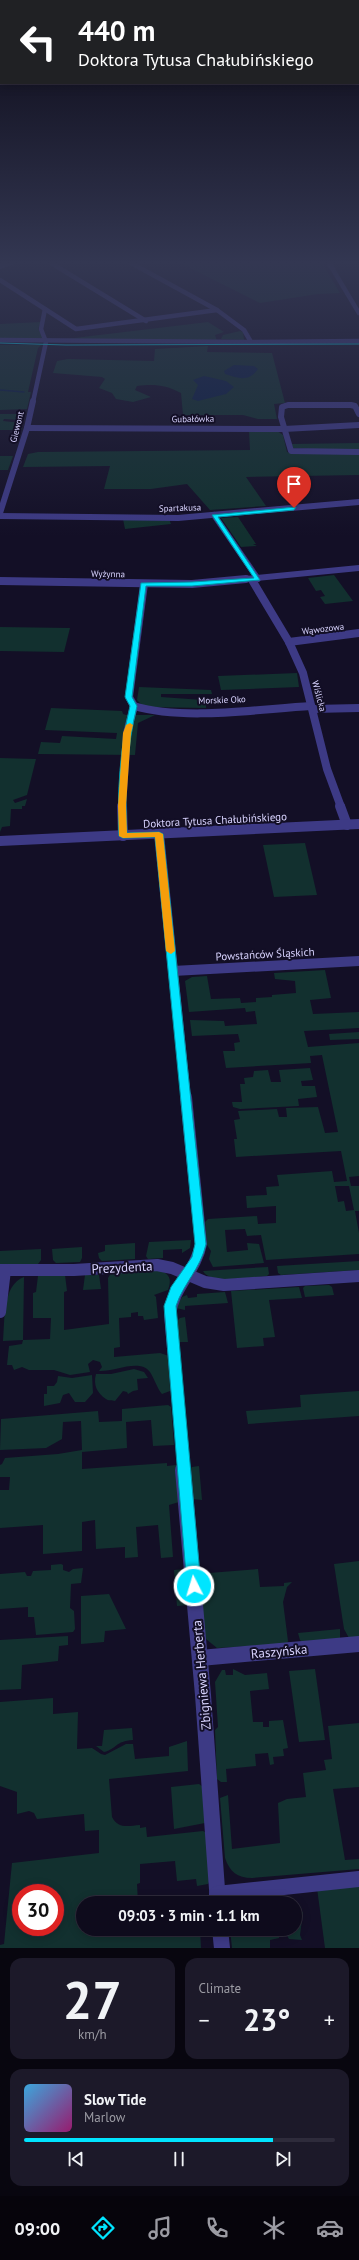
<!DOCTYPE html>
<meta charset="utf-8">
<style>
:root{--surface:#0e0b1c;--page:#1c1929;--text:#f1f3f6;--muted:#9b9ba3;--line:#2e2b3b;--accent:#00e5ff}
body{margin:0;font-family:"PT Sans",sans-serif;background:var(--page);color:var(--text);height:100vh;display:flex;flex-direction:column;font-size:15px;white-space:nowrap}
*{box-sizing:border-box;margin:0}
p{font-size:13px;color:var(--muted)}
.icon{flex:none;width:22px;height:22px;fill:none;stroke:currentColor;stroke-width:2;stroke-linecap:round;stroke-linejoin:round}
.map{position:relative;height:1948px;overflow:hidden}
.panel{display:flex;flex-direction:column;gap:10px;padding:10px;background:#08060f;flex:1}
.panel>*{flex:none}
.guide{position:absolute;left:0px;top:0px;width:359px;height:84px;box-shadow:0 2px 10px #0003,0 0 0 1px var(--line);background:#202124;color:#fff;overflow:hidden}
.speed{position:absolute;left:12px;top:1884px;display:flex;gap:8px;font-size:20px;font-weight:700;text-align:center}
.speed>*{display:grid;place-content:center;width:52px;height:52px;border-radius:50%;background:var(--surface);box-shadow:0 2px 10px #0003,0 0 0 1px var(--line);line-height:1}
.speed .limit{border:6px solid #d22;background:#fff;color:#111}
.pin{position:absolute;display:grid;place-items:center;width:34px;height:34px;color:#fff;margin:-41px -17px;border-radius:50% 50% 50% 0;rotate:-45deg;box-shadow:0 0 4px #0007}
.pin .icon{rotate:45deg}
.me{position:absolute;width:44px;margin:-22px;rotate:355deg;stroke-linejoin:round;filter:drop-shadow(0 0 3px #0008)}
.turn{display:flex;align-items:center;gap:14px;height:84px;padding:0 12px;font-size:18px}
.turn .icon{width:52px;height:52px;stroke-width:2.5}
.turn b{display:block;font-size:28px;line-height:34px}
.big{font-size:30px;font-weight:600;line-height:1.1}
.panel .tile{flex:1;display:flex;flex-direction:column;justify-content:center;gap:6px;min-width:0;padding:0 14px;border-radius:12px;background:var(--page)}
.panel .dial{align-items:center;gap:0}
.dial b{font-size:52px;line-height:1}
.song{display:flex;align-items:center;gap:12px}
.cover{width:48px;height:48px;border-radius:6px;background:linear-gradient(135deg,hsl(200 70% 55%),hsl(320 70% 35%))}
.played{height:4px;border-radius:2px;background:linear-gradient(90deg,var(--accent) 80%,var(--line) 80%)}
.keys{display:flex;justify-content:space-around;direction:ltr}
.heat{display:flex;justify-content:space-between;align-items:center;font-size:22px;direction:ltr}
.panel .tiles{flex:1;display:grid;gap:10px;grid-template-columns:1fr 1fr}
.tile:last-child{grid-column:span 2}
.trip{position:absolute;left:76px;top:1896px;width:226px;height:40px;border-radius:20px;background:var(--surface);box-shadow:0 2px 10px #0003,0 0 0 1px var(--line);font-weight:600;line-height:40px;text-align:center}
.tab-bar{display:flex;height:64px;justify-content:space-around;align-items:center;background:#06040b;color:var(--muted)}
.tab-bar .icon{width:28px;height:28px}
.tab-bar .on{color:var(--accent)}
.tab-bar b{font-size:18px;color:var(--text)}
.map>svg:first-child{display:block}
.green{fill:#12302f;fill-rule:evenodd}
.water{fill:#0a1f44}
.lines{fill:none;stroke-linecap:round;stroke-linejoin:round}
.stream{stroke:#0a1f44;stroke-width:1.5}
.minor-far5{stroke:#3d3a85;stroke-width:4.5}
.minor-far4{stroke:#3d3a85;stroke-width:6}
.minor-far3{stroke:#3d3a85;stroke-width:8}
.minor-far2{stroke:#3d3a85;stroke-width:10}
.minor-far1{stroke:#3d3a85;stroke-width:12}
.minor{stroke:#3d3a85;stroke-width:16}
.tertiary{stroke:#3d3a85;stroke-width:4.5}
.tram{stroke:#00e5ff;stroke-width:1}
.route{fill:#00e5ff;stroke:#0095a6}
.slow{fill:#f59e0b}
.labels{text-anchor:middle;stroke-width:4;stroke-linejoin:round;paint-order:stroke}
.far-street-label{font-size:9px;fill:#d9d4ff;stroke:#130f26}
.street-label{font-size:11px;fill:#d9d4ff;stroke:#130f26}
.near-street-label{font-size:13px;fill:#d9d4ff;stroke:#130f26}
</style>
<div class="map">
<svg width="359" height="1948" viewBox="0 0 359 1948">
<rect width="100%" height="100%" fill="#130f26"/>
<g class="green">
<path d="M180,263H322L340,293L318,294L260,303Z"/>
<path d="M41,322L38,329L44,338H0V324Z"/>
<path d="M208,322L224,332L215,335L217,341L66,339Z"/>
<path d="M240,331L243,332L244,340L221,339L223,335Z"/>
<path d="M0,345H41L38,348L28,392H31L27,409L0,410Z"/>
<path d="M208,346L207,352L272,353L285,403L274,404L277,419H258L243,415H183L181,393C165,385 155,384 137,386L135,390L151,397L133,402L116,399L112,393L99,388L105,379L102,377L53,373L57,361L68,359L154,361L155,349Z"/>
<path d="M0,414H24L22,420L4,419L3,421L22,423V430H0Z"/>
<path d="M249,431H277L283,435L287,452L290,453L359,454V475L246,477L266,506L210,510L187,484L151,489H104L110,466L23,467L28,454L38,452L250,450Z"/>
<path d="M359,443V451L293,448L291,444Z"/>
<path d="M0,456H13L8,470H0Z"/>
<path d="M238,517L256,544H253L257,546L241,547L221,518Z"/>
<path d="M123,519H169L171,524L125,529Z"/>
<path d="M334,575L353,601L325,604L320,597L325,596L321,590L316,591L308,578Z"/>
<path d="M0,627L69,628H70L64,652L0,651Z"/>
<path d="M297,673L299,687L221,690L218,676Z"/>
<path d="M139,687L211,690L212,694H161V697L203,700L206,705V708L144,707L137,700Z"/>
<path d="M51,708L122,711L123,714L126,715H155L138,723L135,755L38,754L41,742L60,743L62,736L116,739L117,733L45,730Z"/>
<path d="M0,758L36,759L27,795L13,800L15,803L27,799L25,806H22V809H11L10,826L2,827L0,832Z"/>
<path d="M305,843L317,895L274,897L263,845Z"/>
<path d="M325,970L331,998L310,1000L313,1014L359,1012V1028L304,1031L308,1047L359,1043V1176L349,1177L351,1186H359V1211H355L359,1233V1254L266,1260L261,1235L247,1236L245,1229L225,1230L227,1252L248,1250L247,1243L259,1244L264,1263L213,1267L209,1259L211,1251L207,1245L205,1222L208,1219L257,1216L258,1224L276,1223V1206L247,1208L246,1196L267,1195L266,1187L279,1186L277,1175L332,1171L334,1182L347,1181L341,1151L236,1157L234,1139H237L234,1120L240,1119L238,1111L277,1109L279,1117H287L286,1108L318,1107L325,1133L338,1132L322,1055L310,1056L311,1063L226,1068L223,1051H235L234,1043L240,1042L238,1034L192,1036L190,1020L224,1021L225,1026L257,1024L255,1011L246,1012L245,1008L189,1012L185,981L192,977L207,976L211,999L240,998L241,1003L256,1002V998L272,997V995L296,993L295,981L275,979L274,973ZM335,1186H349L354,1210L346,1211L344,1201L338,1202Z"/>
<path d="M359,1032V1039L330,1040L329,1034Z"/>
<path d="M310,1068L313,1080L301,1081L302,1086H315L317,1097L298,1099L299,1106L240,1109L233,1107L232,1102H242L240,1084H245L244,1078L253,1077L254,1071L268,1070L271,1082H281L279,1070Z"/>
<path d="M191,1240L190,1248L182,1253V1249L163,1250V1258L148,1259L146,1256L149,1242Z"/>
<path d="M135,1243V1259L102,1261L99,1258L98,1253L105,1251V1245Z"/>
<path d="M82,1247V1258L80,1262L56,1263L53,1260L52,1249Z"/>
<path d="M41,1249V1260L38,1264L0,1266V1251Z"/>
<path d="M359,1261V1270L281,1275L278,1273L277,1266Z"/>
<path d="M268,1267L269,1274L267,1276C252,1277 210,1285 203,1271Z"/>
<path d="M159,1270C170,1274 172,1279 168,1290L154,1295L156,1297L158,1318L144,1320L143,1316H138V1312L131,1313V1317L119,1318L120,1347L114,1348V1357L160,1353L169,1356L170,1391L162,1394C157,1388 155,1380 150,1372C140,1358 114,1372 99,1371L102,1367L100,1362L93,1360L88,1364L90,1372L70,1375L54,1370H29L22,1367L14,1370L12,1365H7L9,1346L22,1344L23,1340L3,1341C5,1321 2,1285 24,1277L23,1340L50,1339L51,1318H33V1293L36,1292L38,1276L65,1275L67,1291L64,1292V1330L109,1324L108,1278L111,1273Z"/>
<path d="M85,1275H99L101,1289L83,1290Z"/>
<path d="M329,1285L332,1287L334,1295L305,1297L303,1288L305,1286Z"/>
<path d="M299,1287L302,1298L269,1300L275,1337L263,1338L264,1346L237,1348L231,1291Z"/>
<path d="M225,1292L228,1303L185,1306V1310L176,1308L182,1297L187,1295L188,1298L197,1297V1294Z"/>
<path d="M185,1317L188,1342H179L177,1321L180,1318Z"/>
<path d="M134,1369L144,1372L148,1378L137,1379L138,1390L133,1391L128,1394L127,1392L123,1391L115,1401C112,1400 108,1401 106,1399C97,1393 93,1385 96,1374H111Z"/>
<path d="M92,1375L93,1393L85,1402H75L69,1393L63,1395L60,1403L44,1406V1394H47V1386H54L57,1382L58,1376L72,1378Z"/>
<path d="M359,1391V1416L248,1424L246,1411L301,1407L300,1395Z"/>
<path d="M168,1405L171,1407L174,1445L153,1446L151,1420L126,1422L127,1448L82,1452V1469L167,1463V1466L176,1465L179,1502L169,1505L173,1557L161,1558L158,1525L136,1527L138,1557L125,1558V1547L96,1549L95,1520L82,1522V1551L43,1554V1525L0,1528V1490H9L10,1477H0V1465L2,1464L5,1458L58,1454L82,1450L81,1421L63,1422L62,1439L46,1448L0,1450L1,1419L98,1411L99,1422L122,1421V1409Z"/>
<path d="M199,1466L202,1500L192,1499L190,1469L192,1467Z"/>
<path d="M359,1561V1637L349,1638L344,1629L334,1564Z"/>
<path d="M61,1564L63,1565V1570L69,1572L73,1569L83,1568L81,1583L71,1584L70,1608L74,1611L75,1629L73,1632L36,1635L34,1617H28V1607L0,1609V1574L25,1572L27,1576H31L33,1571L51,1570V1565Z"/>
<path d="M185,1569L188,1605L177,1606L174,1570Z"/>
<path d="M258,1569L260,1587L284,1586V1583L292,1582L287,1587L283,1602L288,1641L287,1644L217,1648L206,1639L204,1633L201,1577L209,1573Z"/>
<path d="M109,1594L126,1629L105,1631L104,1642L81,1644V1596Z"/>
<path d="M340,1629V1638L302,1642L300,1640L298,1633Z"/>
<path d="M68,1636V1645L59,1646L58,1661L22,1665L21,1689L0,1690V1640Z"/>
<path d="M233,1669L245,1675L267,1673L269,1689L250,1691L253,1722H263V1727H269V1721L283,1720L288,1748L283,1749L284,1756L273,1757L274,1764L270,1765L268,1753L255,1754L256,1766L226,1769L227,1782H221L217,1779L215,1730L218,1727L215,1682L222,1670H225L226,1675H233Z"/>
<path d="M315,1669L325,1740L299,1742L289,1671Z"/>
<path d="M53,1698V1714L78,1712L77,1749L92,1748L101,1754L105,1755L126,1744H133L135,1759L169,1756V1747L187,1741L188,1771L109,1779L112,1817C118,1829 128,1826 140,1825V1828L146,1827L147,1837L203,1831L206,1833L210,1880L208,1884L197,1886L196,1879L177,1881L175,1861L140,1864V1883L137,1884L138,1903H83V1929H200L201,1948H0V1945L4,1944L12,1863L99,1853V1830L85,1831L84,1814L37,1819L34,1813L29,1811L17,1814V1792L0,1786V1702ZM21,1893H55V1927H21Z"/>
<path d="M359,1723V1787L333,1789L345,1860L359,1859V1869L252,1878C237,1878 230,1872 225,1858L220,1798L228,1795L232,1849L280,1843L278,1803L287,1799L306,1797L303,1773L326,1770L324,1760L332,1759L328,1726Z"/>
<path d="M132,1728L133,1740C115,1741 117,1749 104,1752L96,1746H102L104,1730Z"/>
<path d="M199,1784L203,1787L205,1823L174,1829L171,1787Z"/>
<path d="M359,1884V1948H325L317,1888Z"/>
<path d="M271,1896L272,1903H240Z"/>
<path d="M295,1912H303L300,1935L302,1940L289,1939L283,1929H295Z"/>
<path d="M230,1929H279V1938L270,1940V1948H232Z"/>
</g>
<g class="water">
<path d="M234,365L254,366L258,369C248,383 239,378 225,374L224,371Z"/>
<path d="M204,376L226,381L234,387L226,394L198,401L192,399L198,385L193,380Z"/>
</g>
<g class="lines">
<path class="stream" d="M0,390L24,392"/>
<g class="minor-far5">
<path d="M51,263L146,321"/>
<path d="M329,263L359,313"/>
<path d="M0,267L11,263"/>
<path d="M0,280L76,329L217,310"/>
<path d="M0,340L251,342"/>
<path d="M33,402L46,342L41,329L45,309"/>
</g>
<g class="minor-far4">
<path d="M359,414L355,406L351,405H288L282,407L281,417L291,451L359,452"/>
<path d="M27,428L284,429L359,425"/>
<path d="M0,513L27,428L33,401"/>
<path d="M214,515L258,579"/>
<path d="M0,516L178,518L359,502"/>
<path d="M236,580L359,568"/>
</g>
<g class="minor-far3">
<path d="M252,580L289,642L303,673L327,769L341,807"/>
<path d="M0,581L192,584L246,579"/>
<path d="M144,584L129,697L134,706C185,721 258,709 311,706"/>
<path d="M289,642L359,633"/>
<path d="M313,709L359,708"/>
<path d="M122,807L127,733L134,706"/>
</g>
<g class="minor-far2">
<path d="M122,806L123,836"/>
<path d="M340,806L347,825"/>
<path d="M159,834L186,1098"/>
<path d="M0,841L359,824"/>
<path d="M173,971L359,961"/>
</g>
<g class="minor-far1">
<path d="M0,1270H74L157,1265L172,1268L205,1282L224,1285L359,1276"/>
<path d="M0,1312L5,1270"/>
<path d="M184,1471L170,1315C173,1287 196,1271 201,1244L186,1097"/>
</g>
<g class="minor">
<path d="M183,1470L203,1695L218,1903"/>
<path d="M200,1658L359,1644"/>
<path d="M217,1894L359,1879"/>
<path d="M220,1929L222,1948"/>
</g>
<path class="tertiary" d="M131,263L217,310L244,330L251,342L359,341"/>
<path class="tram" d="M0,343L66,345L359,344"/>
</g>
<linearGradient id="sky" x2="0" y2="1"><stop stop-color="#0a0815"/><stop offset="0.49" stop-color="#333752"/><stop offset="1" stop-color="#333752" stop-opacity="0"/></linearGradient>
<rect width="359" height="536" fill="url(#sky)"/>
<path class="route" d="M296,507L294,510L218,517L260,580L192,586H146L132,697L137,706C127,746 124,791 127,833L159,832L163,834L206,1244C201,1268 183,1284 176,1306L201,1586L199,1590L194,1592L189,1590L187,1586L164,1306L171,1287L192,1257L195,1244L155,837L123,838L119,836C117,793 120,747 130,706L125,697L141,583L192,582L254,578L212,515Z"/>
<path class="slow" d="M130,723L133,725L131,733L126,806L127,833L159,832L163,834L175,951L171,954L166,951L155,837L123,838L119,836L118,806L123,733L126,725Z"/>
<g class="labels">
<g class="far-street-label">
<text transform="translate(193 419) rotate(-1)" y="3">Gubałówka</text>
<text transform="translate(17 427) rotate(-76)" y="3">Giewont</text>
<text transform="translate(180 508) rotate(-2)" y="3">Spartakusa</text>
<text transform="translate(108 574) rotate(1)" y="3">Wyżynna</text>
<text transform="translate(323 629) rotate(-7)" y="3">Wąwozowa</text>
<text transform="translate(319 696) rotate(75)" y="3">Wiślicka</text>
<text transform="translate(222 700) rotate(-2)" y="3">Morskie Oko</text>
</g>
<g class="street-label">
<text transform="translate(215 820) rotate(-3)" y="4">Doktora Tytusa Chałubińskiego</text>
<text transform="translate(265 954) rotate(-3)" y="4">Powstańców Śląskich</text>
</g>
<g class="near-street-label">
<text transform="translate(122 1267) rotate(-3)" y="5">Prezydenta</text>
<text transform="translate(279 1651) rotate(-5)" y="5">Raszyńska</text>
<text transform="translate(201 1675) rotate(-95)" y="5">Zbigniewa Herberta</text>
</g>
</g>
</svg>
<div class="speed"><div class="limit">30</div></div>
<div class="pin" style="left:294px;top:508px;background:#d93025"><svg class="icon" aria-label="arrive" viewBox="0 0 24 24"><path d="M6 21V4h12l-3 4 3 4H6"/></svg></div>
<svg class="me" style="left:194px;top:1586px" viewBox="-20 -20 40 40"><circle r="17" fill="#00e5ff" stroke="#fff" stroke-width="3"/><path d="M0-11L8 9 0 5-8 9z" fill="#fff"/></svg>
<div class="trip">09:03 · 3 min · 1.1 km</div>
<div class="guide">
<div class="turn"><svg class="icon" aria-label="left" viewBox="0 0 24 24"><path d="M17 20v-9H6M10 6l-5 5 5 5"/></svg><div><b>440 m</b>Doktora Tytusa Chałubińskiego</div></div>
</div>
</div>
<section class="panel">
<div class="tiles">
<div class="tile dial"><b>27</b><p>km/h</p></div>
<div class="tile"><p>Climate</p>
<div class="heat"><a>−</a><b class="big">23°</b><a>+</a></div>
</div>
<div class="tile">
<div class="song"><i class="cover"></i><div><b>Slow Tide</b><p>Marlow</p></div></div>
<div class="played"></div>
<div class="keys"><svg class="icon" aria-label="previous" viewBox="0 0 24 24"><path d="M18 5L8 12l10 7zM5 5v14"/></svg><svg class="icon" aria-label="pause" viewBox="0 0 24 24"><path d="M8 5v14M16 5v14"/></svg><svg class="icon" aria-label="next" viewBox="0 0 24 24"><path d="M6 5l10 7-10 7zM19 5v14"/></svg></div>
</div>
</div>
</section>
<nav class="tab-bar">
<b>09:00</b>
<svg class="icon on" aria-label="directions" viewBox="0 0 24 24"><path d="M12 3l9 9-9 9-9-9zM9 14v-3h6M13 9l2 2-2 2"/></svg>
<svg class="icon" aria-label="music" viewBox="0 0 24 24"><path d="M9 18V5l10-2v13"/><circle cx="6" cy="18" r="3"/><circle cx="16" cy="16" r="3"/></svg>
<svg class="icon" aria-label="phone" viewBox="0 0 24 24"><path d="M5 4h4l2 5-3 2q2 4 5 5l2-3 5 2v4C11 20 4 13 5 4z"/></svg>
<svg class="icon" aria-label="climate" viewBox="0 0 24 24"><path d="M12 3v18M4 7l16 10M4 17L20 7"/></svg>
<svg class="icon" aria-label="car" viewBox="0 0 24 24"><path d="M5 17H2v-5l4-1 3-4h7l3 4 3 1v5h-3M9 17h6M6 11h13"/><circle cx="7" cy="17" r="2"/><circle cx="17" cy="17" r="2"/></svg>
</nav>
